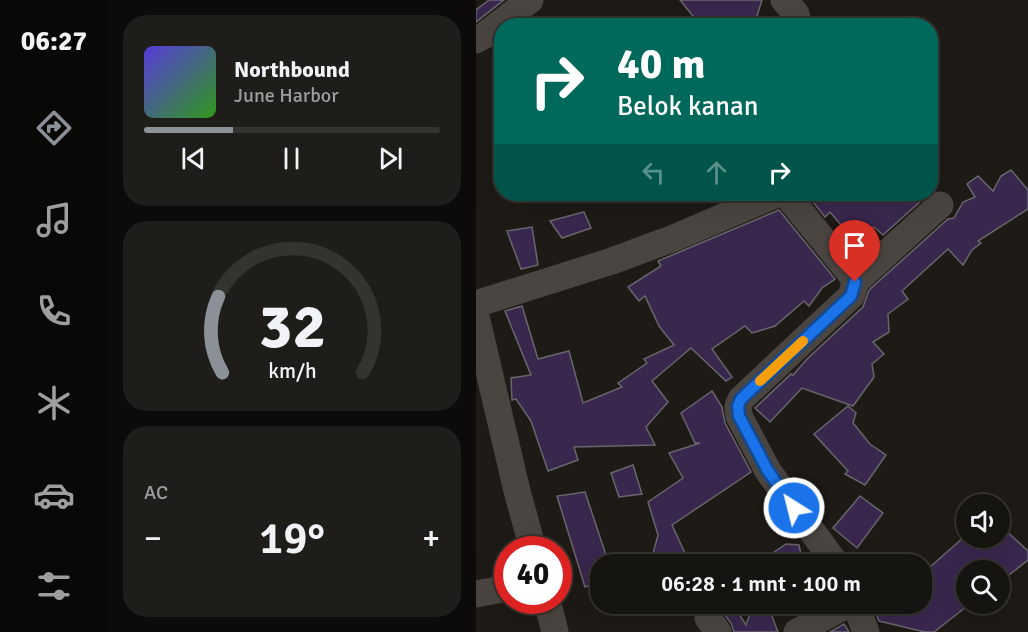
<!DOCTYPE html>
<html lang="id">
<meta charset="utf-8">
<style>
:root{--surface:#161410;--page:#1f1d19;--text:#f1f3f6;--muted:#9e9e9f;--line:#353330;--accent:#8c9099}
body{margin:0;font-family:Signika,sans-serif;background:var(--page);color:var(--text);height:100vh;display:flex;flex-direction:column;font-size:22px;white-space:nowrap}
*{box-sizing:border-box;margin:0}
p{font-size:20px;color:var(--muted)}
.icon{flex:none;width:33px;height:33px;fill:none;stroke:currentColor;stroke-width:2;stroke-linecap:round;stroke-linejoin:round}
.map{position:relative;flex:1;overflow:hidden}
.panel{display:flex;flex-direction:column;gap:15px;padding:15px;background:#0c0b09;width:368px}
.panel>*{flex:none}
.guide{position:absolute;left:18px;top:18px;width:444px;height:183px;border-radius:24px;box-shadow:0 6px 24px #0002,0 0 0 2px var(--line);background:#00695c;color:#fff;overflow:hidden}
.tools{position:absolute;left:480px;top:494px;display:grid;gap:12px}
.tools a{display:grid;place-items:center;width:54px;height:54px;border-radius:50%;background:var(--surface);box-shadow:0 6px 24px #0002,0 0 0 2px var(--line);font-size:30px}
.speed{position:absolute;left:18px;top:536px;display:flex;gap:12px;font-size:30px;font-weight:700;text-align:center}
.speed>*{display:grid;place-content:center;width:78px;height:78px;border-radius:50%;background:var(--surface);box-shadow:0 6px 24px #0002,0 0 0 2px var(--line);line-height:1}
.speed .limit{border:9px solid #d22;background:#fff;color:#111}
.pin{position:absolute;display:grid;place-items:center;width:51px;height:51px;color:#fff;margin:-62px -26px;border-radius:50% 50% 50% 0;rotate:-45deg;box-shadow:0 0 6px #0007}
.pin .icon{rotate:45deg}
.me{position:absolute;width:66px;margin:-33px;rotate:324deg;stroke-linejoin:round;filter:drop-shadow(0 0 4px #0008)}
.turn{display:flex;align-items:center;gap:21px;height:126px;padding:0 24px;font-size:27px}
.turn .icon{width:78px;height:78px;stroke-width:2.5}
.turn b{display:block;font-size:42px;line-height:51px}
.lanes{display:flex;align-items:center;height:57px;padding:0 24px;background:#0003;justify-content:center;gap:30px;direction:ltr}
.lanes .off{opacity:.35}
.big{font-size:45px;font-weight:600;line-height:1.1}
.panel .tile{flex:1;display:flex;flex-direction:column;justify-content:center;gap:9px;min-width:0;padding:0 21px;border-radius:24px;background:var(--page)}
.panel .dial{align-items:center;gap:0}
.dial svg{height:156px;overflow:visible;fill:none;stroke:var(--line);stroke-width:7;stroke-linecap:round;text-anchor:middle}
.dial text{fill:var(--text);stroke:none}
.song{display:flex;align-items:center;gap:18px}
.cover{width:72px;height:72px;border-radius:9px;background:linear-gradient(135deg,hsl(250 70% 55%),hsl(110 70% 35%))}
.played{height:6px;border-radius:3px;background:linear-gradient(90deg,var(--accent) 30%,var(--line) 30%)}
.keys{display:flex;justify-content:space-around;direction:ltr}
.heat{display:flex;justify-content:space-between;align-items:center;font-size:33px;direction:ltr}
.trip{position:absolute;left:114px;top:554px;width:342px;height:60px;border-radius:24px;background:var(--surface);box-shadow:0 6px 24px #0002,0 0 0 2px var(--line);font-weight:600;line-height:60px;text-align:center}
main{display:flex;flex:1;min-height:0}
.tabs{display:flex;flex-direction:column;width:108px;justify-content:space-around;align-items:center;background:#090806;color:var(--muted)}
.tabs .icon{width:42px;height:42px}
.tabs .selected{color:var(--accent)}
.tabs b{font-size:27px;color:var(--text)}
.map>svg:first-child{display:block}
.building{fill:#3a274e;stroke:#68666c;stroke-width:1.5}
.lines{fill:none;stroke-linecap:round;stroke-linejoin:round}
.minor{stroke:#4a4540;stroke-width:27}
.route-casing{stroke:#114b97;stroke-width:15}
.route{stroke:#1a73e8;stroke-width:10}
.slow{stroke:#f59e0b;stroke-width:10}
</style>
<main>
<nav class="tabs">
<b>06:27</b>
<svg class="icon selected" aria-label="directions" viewBox="0 0 24 24"><path d="M12 3l9 9-9 9-9-9zM9 14v-3h6M13 9l2 2-2 2"/></svg>
<svg class="icon" aria-label="music" viewBox="0 0 24 24"><path d="M9 18V5l10-2v13"/><circle cx="6" cy="18" r="3"/><circle cx="16" cy="16" r="3"/></svg>
<svg class="icon" aria-label="phone" viewBox="0 0 24 24"><path d="M5 4h4l2 5-3 2q2 4 5 5l2-3 5 2v4C11 20 4 13 5 4z"/></svg>
<svg class="icon" aria-label="climate" viewBox="0 0 24 24"><path d="M12 3v18M4 7l16 10M4 17L20 7"/></svg>
<svg class="icon" aria-label="car" viewBox="0 0 24 24"><path d="M5 17H2v-5l4-1 3-4h7l3 4 3 1v5h-3M9 17h6M6 11h13"/><circle cx="7" cy="17" r="2"/><circle cx="17" cy="17" r="2"/></svg>
<svg class="icon" aria-label="filters" viewBox="0 0 24 24"><path d="M4 7h16M4 17h16"/><circle cx="9" cy="7" r="2"/><circle cx="15" cy="17" r="2"/></svg>
</nav>
<section class="panel">
<div class="tile">
<div class="song"><i class="cover"></i><div><b>Northbound</b><p>June Harbor</p></div></div>
<div class="played"></div>
<div class="keys"><svg class="icon" aria-label="previous" viewBox="0 0 24 24"><path d="M18 5L8 12l10 7zM5 5v14"/></svg><svg class="icon" aria-label="pause" viewBox="0 0 24 24"><path d="M8 5v14M16 5v14"/></svg><svg class="icon" aria-label="next" viewBox="0 0 24 24"><path d="M6 5l10 7-10 7zM19 5v14"/></svg></div>
</div>
<div class="tile dial"><svg viewBox="0 0 100 80">
<path d="M14 69A42 42 0 1 1 86 69"/>
<path d="M14 69A42 42 0 0 1 12 30" stroke="#8c9099"/>
<text x="50" y="56" font-size="32" font-weight="700">32</text>
<text x="50" y="72" font-size="11">km/h</text>
</svg></div>
<div class="tile"><p>AC</p>
<div class="heat"><a>−</a><b class="big">19°</b><a>+</a></div>
</div>
</section>
<div class="map">
<svg width="553" height="632" viewBox="0 0 553 632">
<rect width="100%" height="100%" fill="#1e1a16"/>
<g class="building">
<path d="M13,0H28L0,22V10Z"/>
<path d="M204,0H286L278,26H225Z"/>
<path d="M535,170L552,190V209L502,241L505,243L496,250L487,265L472,249L426,291L432,299L412,314L413,332L397,342L408,354L396,364L398,377L377,406L326,388L294,422L279,408L315,374L317,375L331,359L387,307L393,290L472,219L478,218L487,202L499,197L491,184L502,176L517,191L525,176Z"/>
<path d="M338,194H444L447,199L407,235L398,227L385,236L380,226L370,231L354,212L349,217L334,198Z"/>
<path d="M303,210L359,279L346,288L333,306L328,301L299,326L276,333L269,326L236,349L256,377L250,381L215,348L176,381L192,402L170,427L179,445L98,447L102,460L72,471L55,421L40,399L36,400L35,378L55,375L29,311L46,306L62,359L93,351L107,403L146,387L142,383L171,363L168,359L198,345L183,326L169,296L163,301L152,287L185,266L182,261Z"/>
<path d="M108,212L115,228L86,238L74,221Z"/>
<path d="M56,227L62,265L45,269L31,231Z"/>
<path d="M236,391L246,407L249,423L275,472L196,525L214,564H181L176,557L182,535L172,502L207,478L193,453L224,443H219L205,413Z"/>
<path d="M372,406L380,413L377,423L394,444L410,455L389,485L369,474L372,471L338,434Z"/>
<path d="M157,465L166,494L143,497L135,473Z"/>
<path d="M109,492L133,564H124V582L109,587L81,496Z"/>
<path d="M384,496L407,513L381,548L357,528Z"/>
<path d="M524,525L552,551V560L524,582V570H490V607L458,632H449L403,621L400,613L412,603H446V574L488,537H524Z"/>
<path d="M310,544L323,545L327,564H307L291,557Z"/>
<path d="M249,603H256L270,625L278,603H291L302,632H258L255,623L242,606Z"/>
<path d="M368,624L373,632H354Z"/>
</g>
<g class="lines">
<g class="minor">
<path d="M308,0L320,14L323,26"/>
<path d="M0,40L9,35L54,0"/>
<path d="M310,194L375,274C379,282 379,287 375,296L265,399L262,406L263,416L292,471L360,564"/>
<path d="M379,282L464,205"/>
<path d="M0,304L136,261L198,238L301,194"/>
<path d="M0,316L41,491L57,549"/>
<path d="M0,594L32,588"/>
<path d="M71,600L79,632"/>
<path d="M379,603L390,632"/>
<path d="M232,618L242,632"/>
<path d="M321,632L374,603"/>
</g>
</g>
<g class="lines">
<g class="route-casing">
<path id="route" d="M318,508L292,471L263,416L262,406L265,399L375,296L379,282"/>
</g>
<use href="#route" class="route"/>
<path class="slow" d="M284,381L327,341"/>
</g>
</svg>
<div class="tools">
<a><svg class="icon" aria-label="sound" viewBox="0 0 24 24"><path d="M4 9h4l5-4v14l-5-4H4zM17 9q2 3 0 6"/></svg></a>
<a><svg class="icon" aria-label="search" viewBox="0 0 24 24"><circle cx="10" cy="10" r="6"/><path d="M15 15l6 6"/></svg></a>
</div>
<div class="speed"><div class="limit">40</div></div>
<div class="pin" style="left:379px;top:282px;background:#d93025"><svg class="icon" aria-label="arrive" viewBox="0 0 24 24"><path d="M6 21V4h12l-3 4 3 4H6"/></svg></div>
<svg class="me" style="left:318px;top:508px" viewBox="-20 -20 40 40"><circle r="17" fill="#1a73e8" stroke="#fff" stroke-width="3"/><path d="M0-11L8 9 0 5-8 9z" fill="#fff"/></svg>
<div class="trip">06:28 · 1 mnt · 100 m</div>
<div class="guide">
<div class="turn"><svg class="icon" aria-label="right" viewBox="0 0 24 24"><path d="M7 20v-9h11M14 6l5 5-5 5"/></svg><div><b>40 m</b>Belok kanan</div></div>
<div class="lanes"><svg class="icon off" aria-label="left" viewBox="0 0 24 24"><path d="M17 20v-9H6M10 6l-5 5 5 5"/></svg><svg class="icon off" aria-label="ahead" viewBox="0 0 24 24"><path d="M12 20V5M6 11l6-6 6 6"/></svg><svg class="icon" aria-label="right" viewBox="0 0 24 24"><path d="M7 20v-9h11M14 6l5 5-5 5"/></svg></div>
</div>
</div>
</main>
